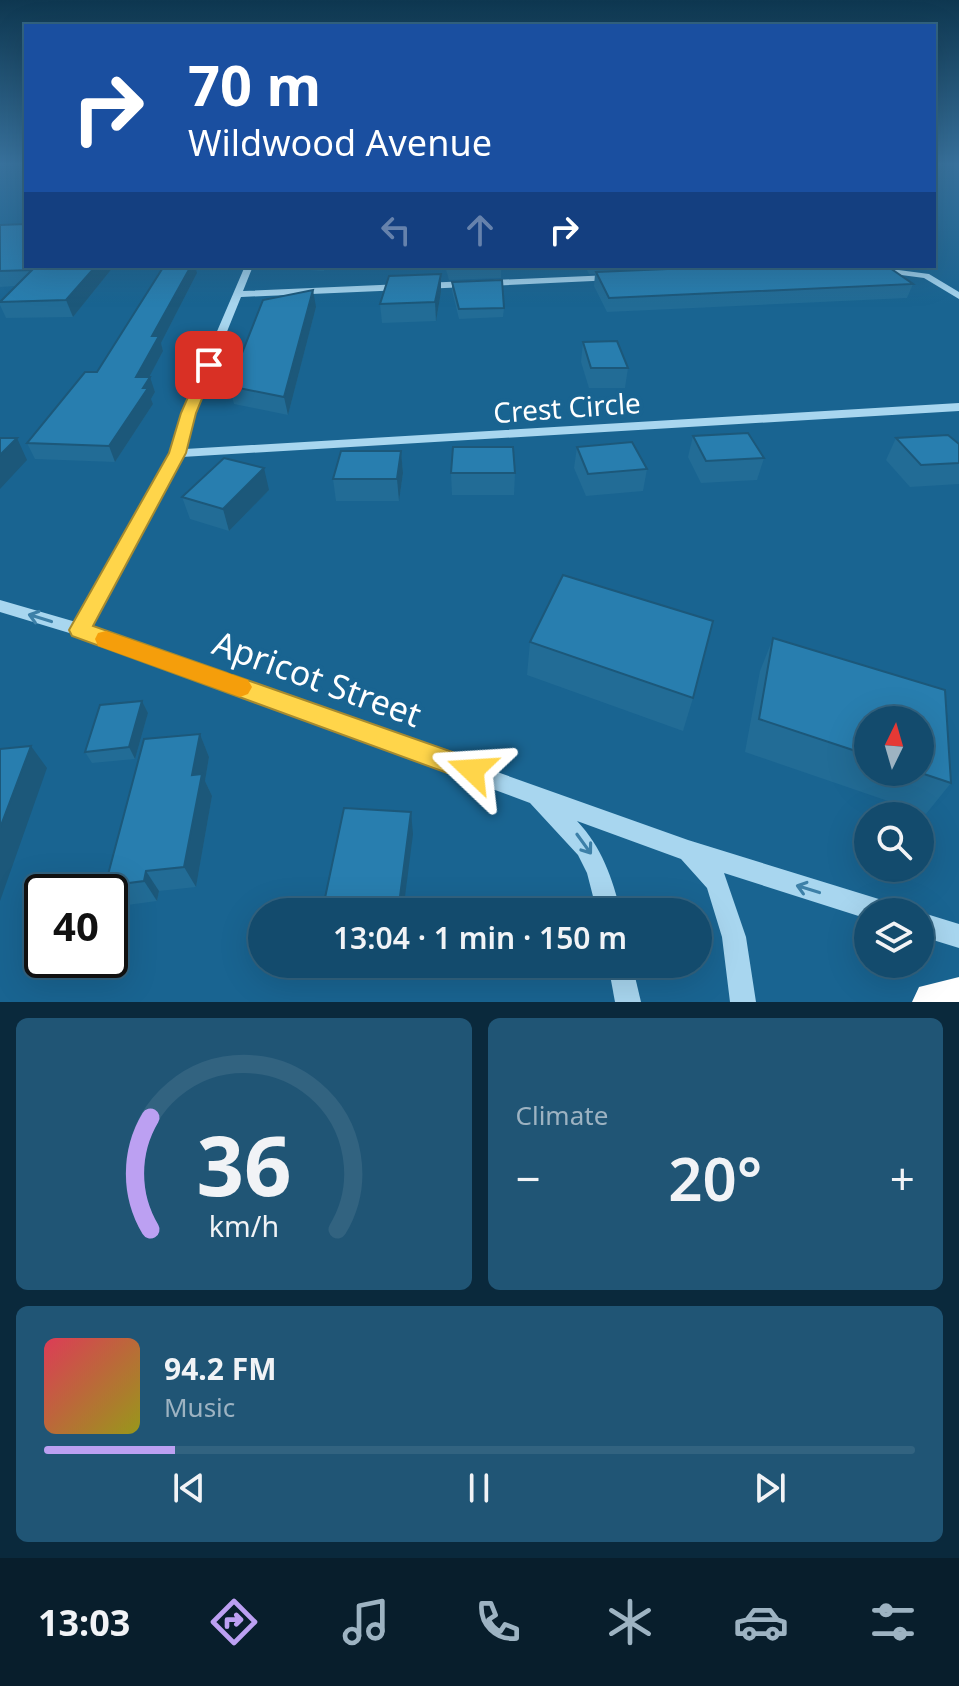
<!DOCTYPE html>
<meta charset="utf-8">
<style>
:root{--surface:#134b6d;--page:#205575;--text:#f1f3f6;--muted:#9db3c2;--line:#326380;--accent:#bca0f2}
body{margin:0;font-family:"Noto Sans",sans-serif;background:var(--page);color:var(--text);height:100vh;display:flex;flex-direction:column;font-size:30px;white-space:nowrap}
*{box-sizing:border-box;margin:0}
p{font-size:26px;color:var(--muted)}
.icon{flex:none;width:44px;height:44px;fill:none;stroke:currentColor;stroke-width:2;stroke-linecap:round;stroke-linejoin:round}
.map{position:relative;height:1002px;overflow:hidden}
.details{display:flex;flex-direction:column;gap:16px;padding:16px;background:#0a293c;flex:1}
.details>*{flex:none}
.hud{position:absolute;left:24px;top:24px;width:912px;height:244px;border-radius:0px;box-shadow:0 8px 32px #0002,0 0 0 2px var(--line);background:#1a4fa0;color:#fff;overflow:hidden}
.needle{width:52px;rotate:5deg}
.buttons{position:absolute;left:854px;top:706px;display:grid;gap:16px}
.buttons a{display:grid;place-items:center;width:80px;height:80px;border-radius:50%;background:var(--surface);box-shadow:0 8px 32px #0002,0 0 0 2px var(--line);font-size:40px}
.speed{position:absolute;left:24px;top:874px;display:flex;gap:16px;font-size:40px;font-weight:700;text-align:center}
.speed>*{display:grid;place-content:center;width:104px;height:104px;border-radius:50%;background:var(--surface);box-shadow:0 8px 32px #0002,0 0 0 2px var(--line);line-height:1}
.speed .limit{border:4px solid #111;border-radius:12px;background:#fff;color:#111}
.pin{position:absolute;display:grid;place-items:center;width:68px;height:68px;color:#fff;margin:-34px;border-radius:16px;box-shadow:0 4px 12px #0006}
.me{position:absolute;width:88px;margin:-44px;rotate:290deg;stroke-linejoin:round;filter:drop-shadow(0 0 6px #0008)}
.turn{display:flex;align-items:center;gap:28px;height:168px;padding:0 32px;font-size:36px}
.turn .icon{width:104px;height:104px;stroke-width:2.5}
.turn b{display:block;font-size:56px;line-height:68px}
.lanes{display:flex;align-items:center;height:76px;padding:0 32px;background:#0003;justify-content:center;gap:40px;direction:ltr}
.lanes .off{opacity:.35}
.big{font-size:60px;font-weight:600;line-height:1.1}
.details .widget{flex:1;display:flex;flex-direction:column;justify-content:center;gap:12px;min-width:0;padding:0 28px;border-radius:12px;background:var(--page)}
.details .dial{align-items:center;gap:0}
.dial svg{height:208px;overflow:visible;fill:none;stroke:var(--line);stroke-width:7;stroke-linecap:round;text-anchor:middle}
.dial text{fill:var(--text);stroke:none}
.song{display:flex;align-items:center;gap:24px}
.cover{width:96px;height:96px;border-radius:12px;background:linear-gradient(135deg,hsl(350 70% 55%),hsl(60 70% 35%))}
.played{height:8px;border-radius:4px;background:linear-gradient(90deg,var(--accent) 15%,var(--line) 15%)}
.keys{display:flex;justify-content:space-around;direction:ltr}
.heat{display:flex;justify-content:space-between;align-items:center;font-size:44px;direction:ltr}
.details .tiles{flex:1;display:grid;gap:16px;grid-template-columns:1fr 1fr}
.widget:last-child{grid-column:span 2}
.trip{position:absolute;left:248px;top:898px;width:464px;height:80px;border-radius:40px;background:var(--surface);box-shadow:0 8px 32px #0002,0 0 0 2px var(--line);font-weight:600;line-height:80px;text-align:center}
.tabs{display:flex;height:128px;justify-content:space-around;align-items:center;background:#081e2c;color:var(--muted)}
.tabs .icon{width:56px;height:56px}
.tabs .active{color:var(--accent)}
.tabs b{font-size:36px;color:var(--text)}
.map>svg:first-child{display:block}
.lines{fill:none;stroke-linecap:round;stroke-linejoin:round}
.minor{fill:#a8d6ef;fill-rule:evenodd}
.highway{fill:#fff;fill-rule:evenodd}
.wall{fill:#226c96;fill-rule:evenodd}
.shaded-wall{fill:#1c587a}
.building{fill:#287eaf;stroke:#1c587a;stroke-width:2}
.oneway{stroke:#3d80a8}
.route{fill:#ffd54a;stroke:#a68a30;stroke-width:2}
.slow{fill:#f59e0b}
.labels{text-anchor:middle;stroke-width:8;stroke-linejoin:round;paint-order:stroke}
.street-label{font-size:28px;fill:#fff;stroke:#196491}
.near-street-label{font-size:34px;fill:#fff;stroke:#196491}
</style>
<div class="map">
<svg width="959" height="1002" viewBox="0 0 959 1002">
<rect width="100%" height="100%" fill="#196491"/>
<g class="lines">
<g class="minor">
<path d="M245,266H253L243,291L403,284L408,287L403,290L241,297L194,413L185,449L959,403V411L182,457L90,627L688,840L882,900L890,904L894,912H868V919L724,873L746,937L756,1002H730L722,937L707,888L681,859L577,821C602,847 612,878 621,912H597L587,873L578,855L530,803L76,635L0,612V600L76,622L171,453L182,413Z"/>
<path d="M868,266L929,274L959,292V299L924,278L871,271L868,270Z"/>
<path d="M611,275L614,276V280L423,289L418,286L423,283Z"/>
<path d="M920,912L959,924V948L920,936Z"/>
<path d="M608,964H632L641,1002H615Z"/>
</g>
<path class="highway" d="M959,977V1002H912L919,987Z"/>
</g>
<g class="wall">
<path d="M945,163H959V172Z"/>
<path d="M0,225L26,266H114L73,317L6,318L0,305V301L15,286L0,287Z"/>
<path d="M295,266H325L324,271L295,269Z"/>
<path d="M445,266H501V278L449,280Z"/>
<path d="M585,266H887L913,284L907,298L607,312L594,286L595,274H589Z"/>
<path d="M197,273L161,343L163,351L149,377L155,392L151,399L153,404L115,462L35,459L27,443L97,372Z"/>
<path d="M441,274V292L436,321L382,323L380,304Z"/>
<path d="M452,282L504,308L503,317L459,319L452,291Z"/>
<path d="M316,307L288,415L234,404L229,386Z"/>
<path d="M583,342L628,368L625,388H589L581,362Z"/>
<path d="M693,436L764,458L757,480L701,483L688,457Z"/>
<path d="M896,438L959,444V484L910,487L886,460Z"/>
<path d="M577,447L647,469L643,491L586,496L574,468Z"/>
<path d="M401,451L403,473L399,501H336L333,479Z"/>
<path d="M451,473H515L514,495H452Z"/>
<path d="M269,490L229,531L190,519L182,497Z"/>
<path d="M773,638L951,783L926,814L745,752L760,671ZM868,720L920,772H868Z"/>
<path d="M530,642L693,698L683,731L527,675Z"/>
<path d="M142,701L148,713L135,759L92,763L85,752Z"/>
<path d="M200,734L209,757L205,781L212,796L196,887L159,891L157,901L120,906L105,886Z"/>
</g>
<g class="shaded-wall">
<path d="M96,266H114L73,317L66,300Z"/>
<path d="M191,266H195L197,273L161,343L163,351L145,385L150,377L155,392L151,399L153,404L115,462L109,446L152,336Z"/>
<path d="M441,274V292L436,321L435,302Z"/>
<path d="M313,290L316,307L288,415L284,397Z"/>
<path d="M17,438L27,460L0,489V455Z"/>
<path d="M401,451L403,473L399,501L397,479Z"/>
<path d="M264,468L269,490L229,531L223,509Z"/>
<path d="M142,701L148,713L135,759L129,747Z"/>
<path d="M200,734L209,757L205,781L212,796L196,887L184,867L192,775Z"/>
<path d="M31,746L47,768L0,901V828Z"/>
<path d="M411,812L413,834L403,912H398Z"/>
<path d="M146,871L159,891L157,901L144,881Z"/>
</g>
<g class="building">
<path d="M26,224V266H96L66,300L0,302L32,270L0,271V225Z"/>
<path d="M164,266H191L152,336H159L136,377H150L143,388H148L109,446L27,443L85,372H97Z"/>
<path d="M740,266H887L913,284L609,298L596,272Z"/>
<path d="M441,274L435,302L380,304L389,276Z"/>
<path d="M502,280L504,308L459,309L452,282Z"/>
<path d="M313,290L284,397L229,386L263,300Z"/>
<path d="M617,341L628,368H591L583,342Z"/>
<path d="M748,433L764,458L706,461L693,436Z"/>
<path d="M948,435L959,444V463L921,465L896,438Z"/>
<path d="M0,438H17L0,455Z"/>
<path d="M632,442L647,469L588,474L577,447Z"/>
<path d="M453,447H513L515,473H451Z"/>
<path d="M341,451H401L397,479H333Z"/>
<path d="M224,458L264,468L223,509L182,497Z"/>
<path d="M563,575L713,621L693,698L530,642Z"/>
<path d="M773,638L945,690L951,783L918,772H920V720H868V755L759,719Z"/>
<path d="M142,701L129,747L85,752L100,705Z"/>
<path d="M200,734L192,775L202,774L184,867L146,871L144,881L105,886L144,739Z"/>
<path d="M31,746L0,828V749Z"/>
<path d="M344,808L411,812L398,912H322Z"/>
</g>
<defs><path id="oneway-shaft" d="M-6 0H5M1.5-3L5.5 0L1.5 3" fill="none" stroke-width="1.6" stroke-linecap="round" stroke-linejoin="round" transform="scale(2)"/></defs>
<g class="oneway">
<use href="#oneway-shaft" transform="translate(40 618) rotate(-163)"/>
<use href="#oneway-shaft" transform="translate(584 844) rotate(54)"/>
<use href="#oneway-shaft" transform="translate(808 889) rotate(-163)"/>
</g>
<linearGradient id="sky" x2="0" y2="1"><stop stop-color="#0e3750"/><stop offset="0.54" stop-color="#38729d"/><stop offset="1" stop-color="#38729d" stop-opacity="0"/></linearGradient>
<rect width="959" height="304" fill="url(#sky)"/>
<path class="route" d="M209,361L216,365L196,413L186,453L93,626L481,762L485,770L481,779L472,782L72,636L69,630L169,453L181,413L202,365Z"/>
<path class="slow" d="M106,631L248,680L252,687L248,694L240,697L98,646L95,639L98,633Z"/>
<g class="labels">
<g class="street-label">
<text transform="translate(567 408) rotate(-4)" y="10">Crest Circle</text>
</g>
<g class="near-street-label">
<text transform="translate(317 679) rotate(20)" y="12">Apricot Street</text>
</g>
</g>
</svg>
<div class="buttons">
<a><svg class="needle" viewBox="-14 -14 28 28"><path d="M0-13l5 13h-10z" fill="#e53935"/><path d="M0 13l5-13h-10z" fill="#9db3c2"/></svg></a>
<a><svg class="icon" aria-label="search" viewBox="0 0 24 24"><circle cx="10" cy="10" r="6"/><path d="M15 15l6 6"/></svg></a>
<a><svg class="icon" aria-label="layers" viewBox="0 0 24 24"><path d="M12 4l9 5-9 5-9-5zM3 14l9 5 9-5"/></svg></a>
</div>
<div class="speed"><div class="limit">40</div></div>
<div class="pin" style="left:209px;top:365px;background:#d93025"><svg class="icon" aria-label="arrive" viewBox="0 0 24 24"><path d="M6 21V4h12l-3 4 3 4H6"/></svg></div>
<svg class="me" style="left:472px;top:770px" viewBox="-20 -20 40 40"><path d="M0-17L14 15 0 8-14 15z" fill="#ffd54a" stroke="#fff" stroke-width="4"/></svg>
<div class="trip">13:04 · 1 min · 150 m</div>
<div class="hud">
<div class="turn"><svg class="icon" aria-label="right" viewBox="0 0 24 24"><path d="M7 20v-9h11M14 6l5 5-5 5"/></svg><div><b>70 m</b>Wildwood Avenue</div></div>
<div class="lanes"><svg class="icon off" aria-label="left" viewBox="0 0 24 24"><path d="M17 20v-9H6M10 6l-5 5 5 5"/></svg><svg class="icon off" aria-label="ahead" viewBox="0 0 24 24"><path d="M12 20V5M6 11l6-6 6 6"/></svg><svg class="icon" aria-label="right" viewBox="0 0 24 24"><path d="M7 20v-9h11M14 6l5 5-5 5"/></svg></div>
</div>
</div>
<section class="details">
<div class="tiles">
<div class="widget dial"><svg viewBox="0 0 100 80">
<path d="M14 69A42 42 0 1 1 86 69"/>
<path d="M14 69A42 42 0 0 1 14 26" stroke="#bca0f2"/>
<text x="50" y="56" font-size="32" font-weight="700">36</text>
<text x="50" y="72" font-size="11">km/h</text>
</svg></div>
<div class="widget"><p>Climate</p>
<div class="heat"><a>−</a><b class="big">20°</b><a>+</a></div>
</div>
<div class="widget">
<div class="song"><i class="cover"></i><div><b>94.2 FM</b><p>Music</p></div></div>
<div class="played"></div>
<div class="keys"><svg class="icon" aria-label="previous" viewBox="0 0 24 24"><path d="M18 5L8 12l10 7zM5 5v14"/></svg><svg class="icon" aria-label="pause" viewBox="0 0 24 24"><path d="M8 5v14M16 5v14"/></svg><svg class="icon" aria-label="next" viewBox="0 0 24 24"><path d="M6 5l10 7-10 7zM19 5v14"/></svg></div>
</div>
</div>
</section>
<nav class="tabs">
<b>13:03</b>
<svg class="icon active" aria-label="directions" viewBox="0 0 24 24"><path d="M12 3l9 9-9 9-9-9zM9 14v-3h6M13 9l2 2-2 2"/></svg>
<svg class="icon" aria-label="music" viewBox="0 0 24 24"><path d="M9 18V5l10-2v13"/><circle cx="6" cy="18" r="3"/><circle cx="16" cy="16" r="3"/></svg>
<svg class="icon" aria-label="phone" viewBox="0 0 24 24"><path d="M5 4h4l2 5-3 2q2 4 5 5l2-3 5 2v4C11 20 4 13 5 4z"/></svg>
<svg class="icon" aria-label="climate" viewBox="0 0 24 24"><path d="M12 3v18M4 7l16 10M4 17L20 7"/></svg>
<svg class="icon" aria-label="car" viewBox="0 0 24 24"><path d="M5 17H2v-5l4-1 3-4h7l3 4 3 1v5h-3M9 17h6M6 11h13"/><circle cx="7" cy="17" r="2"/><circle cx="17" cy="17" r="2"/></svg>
<svg class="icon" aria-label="filters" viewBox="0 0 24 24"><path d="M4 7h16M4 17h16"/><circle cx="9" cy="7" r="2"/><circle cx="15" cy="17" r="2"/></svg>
</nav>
